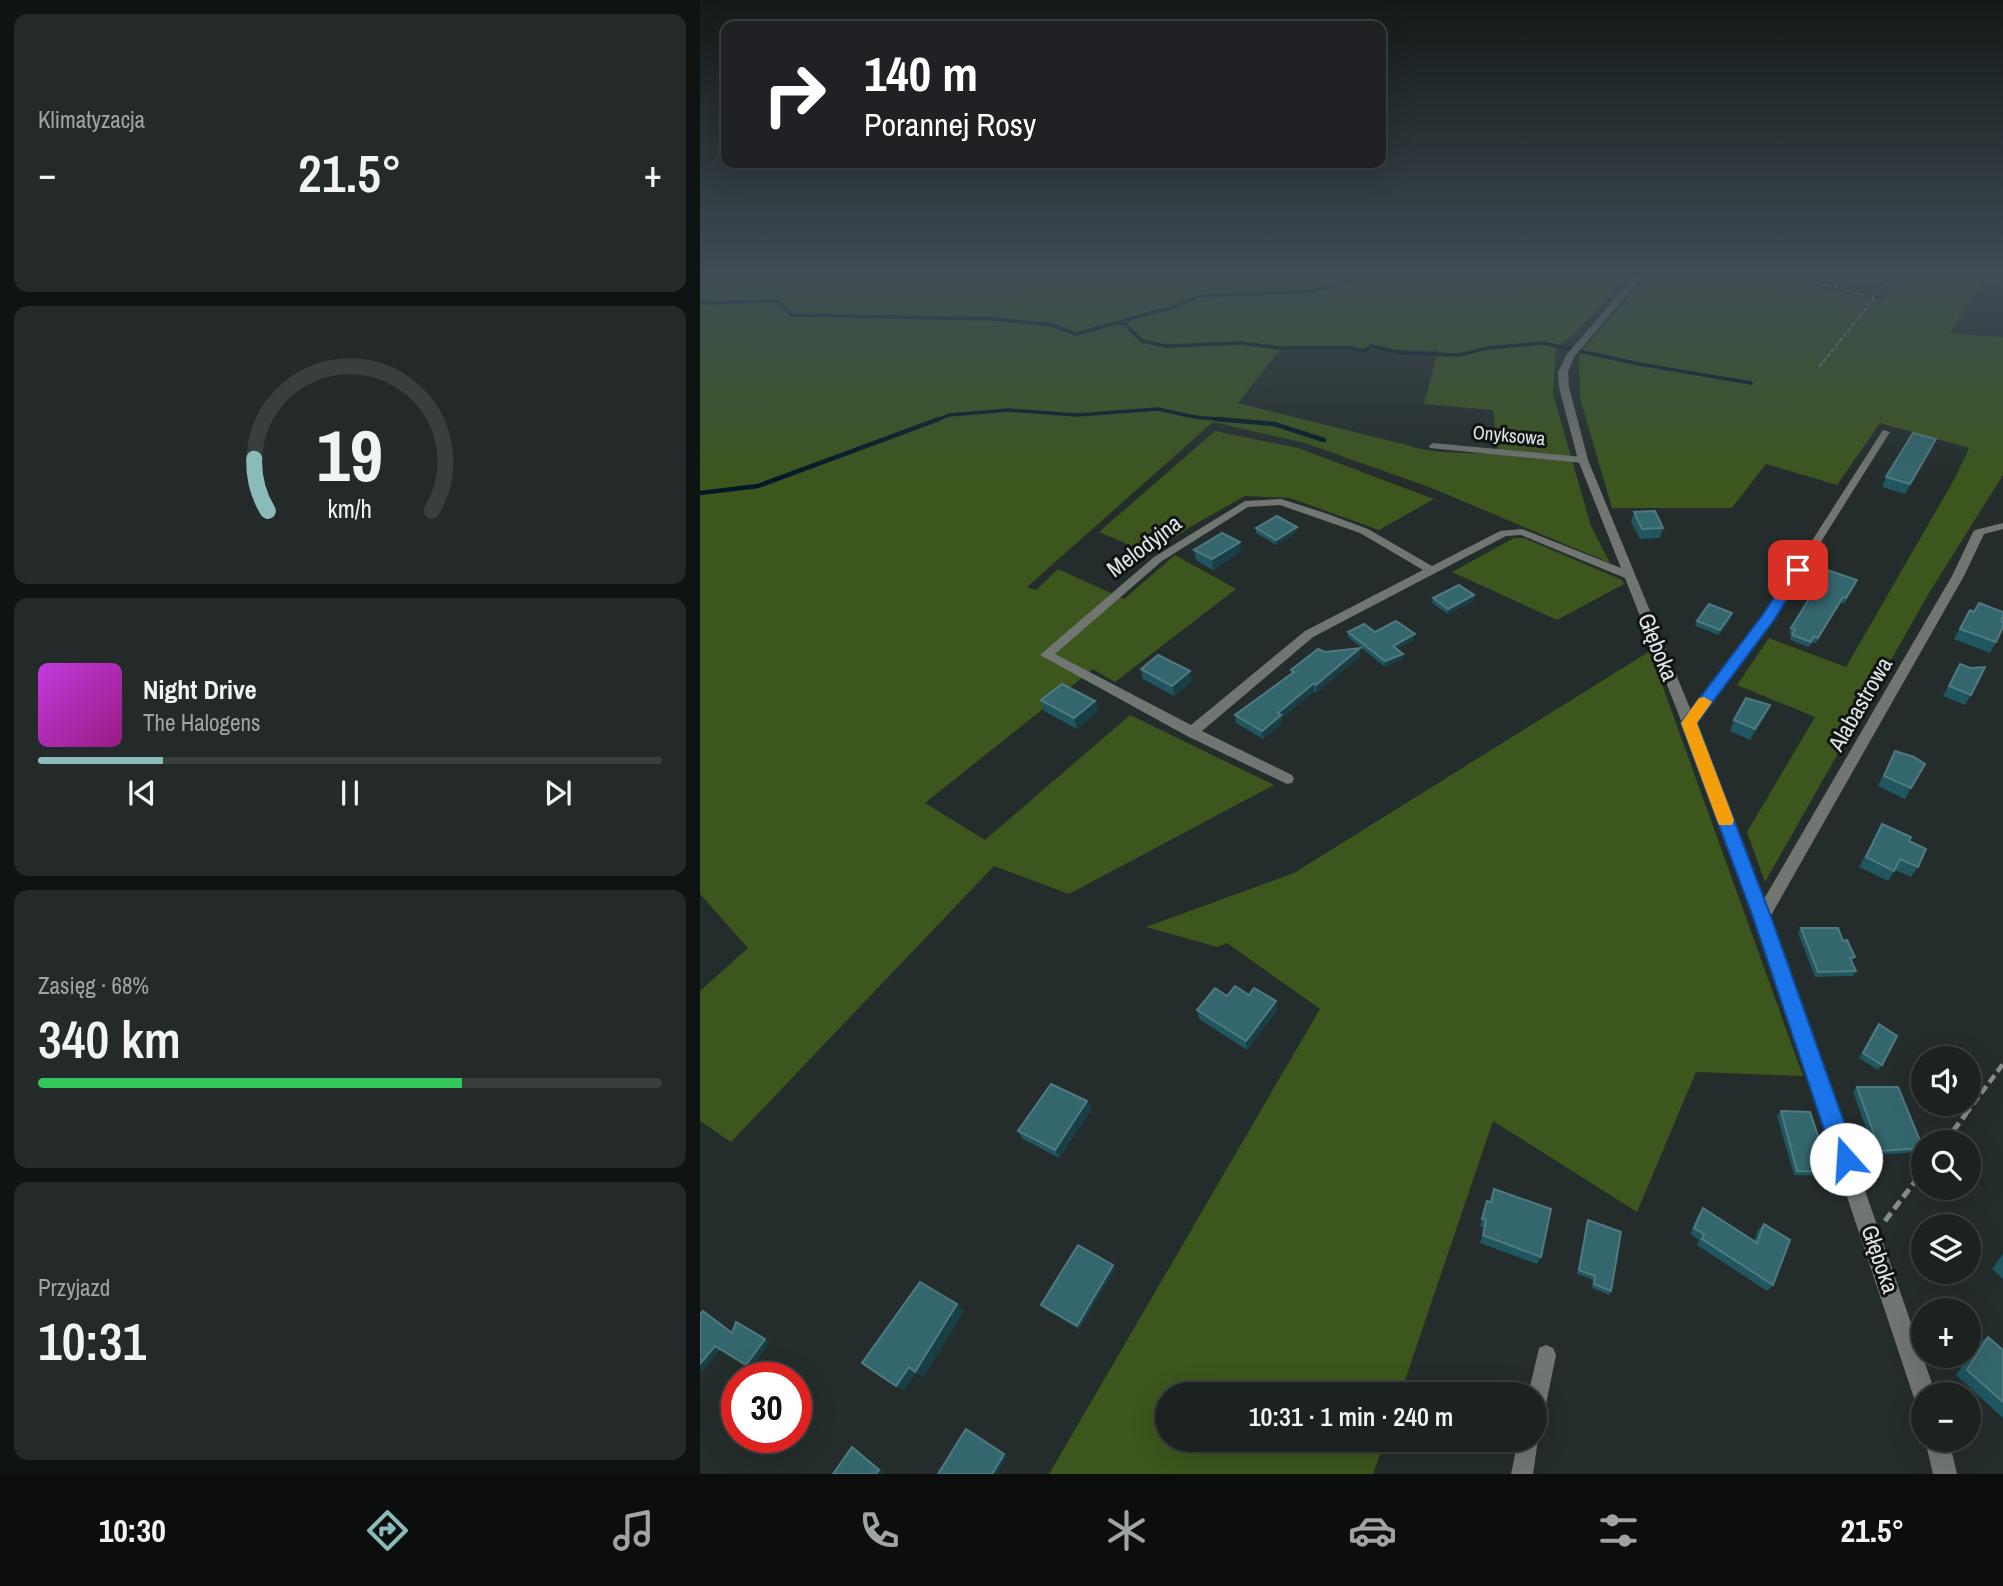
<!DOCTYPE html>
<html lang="pl">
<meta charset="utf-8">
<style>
:root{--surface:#1b2220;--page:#242a29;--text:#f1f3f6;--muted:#a0a4a5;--line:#393f3e;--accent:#8bbbb9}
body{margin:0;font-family:"Archivo Narrow",sans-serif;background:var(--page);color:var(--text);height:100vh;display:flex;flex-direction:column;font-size:26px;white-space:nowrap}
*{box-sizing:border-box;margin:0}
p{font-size:23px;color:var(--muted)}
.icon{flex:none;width:38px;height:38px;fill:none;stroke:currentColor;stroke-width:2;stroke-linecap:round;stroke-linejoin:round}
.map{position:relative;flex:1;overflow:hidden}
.drawer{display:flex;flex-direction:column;gap:14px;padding:14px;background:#0f1312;width:700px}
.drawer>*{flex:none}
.top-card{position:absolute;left:21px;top:21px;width:665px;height:147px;border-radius:14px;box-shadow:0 7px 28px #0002,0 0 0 2px var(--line);background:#202124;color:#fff;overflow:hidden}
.tools{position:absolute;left:1211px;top:1046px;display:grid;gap:14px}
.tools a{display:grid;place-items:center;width:70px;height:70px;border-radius:50%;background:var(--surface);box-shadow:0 7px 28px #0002,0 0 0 2px var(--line);font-size:35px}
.speed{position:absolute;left:21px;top:1362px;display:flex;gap:14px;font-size:35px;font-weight:700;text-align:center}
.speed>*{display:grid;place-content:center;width:91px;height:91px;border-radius:50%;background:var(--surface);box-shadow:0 7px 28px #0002,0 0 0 2px var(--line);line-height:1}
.speed .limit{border:10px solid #d22;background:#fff;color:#111}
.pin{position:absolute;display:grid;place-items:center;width:60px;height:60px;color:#fff;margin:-30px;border-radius:14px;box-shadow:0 4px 10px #0006}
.me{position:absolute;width:77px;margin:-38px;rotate:341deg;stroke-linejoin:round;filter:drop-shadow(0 0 5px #0008)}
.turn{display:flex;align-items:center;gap:24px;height:147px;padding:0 28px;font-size:32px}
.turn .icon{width:91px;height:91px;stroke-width:2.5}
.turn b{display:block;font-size:49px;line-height:60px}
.big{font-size:52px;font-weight:600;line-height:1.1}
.drawer .widget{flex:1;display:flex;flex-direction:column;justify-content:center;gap:10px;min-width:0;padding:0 24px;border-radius:14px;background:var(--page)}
.drawer .dial{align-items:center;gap:0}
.dial svg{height:182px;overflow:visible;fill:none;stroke:var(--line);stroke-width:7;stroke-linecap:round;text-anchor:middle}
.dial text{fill:var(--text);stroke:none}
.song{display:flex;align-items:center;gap:21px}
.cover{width:84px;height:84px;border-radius:10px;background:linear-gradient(135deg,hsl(290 70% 55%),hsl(310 70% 35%))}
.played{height:7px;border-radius:4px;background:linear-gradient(90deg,var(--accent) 20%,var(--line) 20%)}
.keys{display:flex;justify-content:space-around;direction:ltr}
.heat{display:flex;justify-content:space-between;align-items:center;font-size:38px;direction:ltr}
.charge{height:10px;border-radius:5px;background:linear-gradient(90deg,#34c759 68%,var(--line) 0)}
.trip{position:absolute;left:455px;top:1382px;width:392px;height:70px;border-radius:35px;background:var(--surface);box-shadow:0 7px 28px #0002,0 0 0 2px var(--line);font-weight:600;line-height:70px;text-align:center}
.tab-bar{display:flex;height:112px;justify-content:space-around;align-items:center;background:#0b0e0d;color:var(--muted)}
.tab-bar .icon{width:49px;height:49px}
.tab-bar .current{color:var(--accent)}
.tab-bar b{font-size:32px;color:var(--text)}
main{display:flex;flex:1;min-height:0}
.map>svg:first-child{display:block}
.green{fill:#3c561d;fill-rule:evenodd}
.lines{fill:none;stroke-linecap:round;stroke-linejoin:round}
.stream-far1{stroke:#041928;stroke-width:3.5}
.stream{stroke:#041928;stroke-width:4.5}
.path-far2{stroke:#868d8c;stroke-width:2;stroke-dasharray:4.5 2;stroke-linecap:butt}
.path-far1{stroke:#868d8c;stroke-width:4.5;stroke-dasharray:9 4.5;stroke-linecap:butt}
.path{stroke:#868d8c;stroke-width:5;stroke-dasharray:10 5;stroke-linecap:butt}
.service{fill:#727673;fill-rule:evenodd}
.minor{fill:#727673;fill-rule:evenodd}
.wall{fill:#1f5660}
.shaded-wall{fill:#183f45}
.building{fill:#34666e;stroke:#4f7a81;stroke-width:2}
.route{fill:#1a73e8;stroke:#114b97;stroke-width:2}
.slow{fill:#f59e0b}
.labels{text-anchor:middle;stroke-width:6;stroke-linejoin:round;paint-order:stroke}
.far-street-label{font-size:19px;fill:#e1e7e6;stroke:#101413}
.street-label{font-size:23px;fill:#e1e7e6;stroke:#101413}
</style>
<main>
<section class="drawer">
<div class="widget"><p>Klimatyzacja</p>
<div class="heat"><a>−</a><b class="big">21.5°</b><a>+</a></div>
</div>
<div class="widget dial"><svg viewBox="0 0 100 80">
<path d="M14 69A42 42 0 1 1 86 69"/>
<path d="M14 69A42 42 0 0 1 8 46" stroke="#8bbbb9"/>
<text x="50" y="56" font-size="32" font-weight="700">19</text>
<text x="50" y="72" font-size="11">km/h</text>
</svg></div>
<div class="widget">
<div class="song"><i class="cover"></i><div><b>Night Drive</b><p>The Halogens</p></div></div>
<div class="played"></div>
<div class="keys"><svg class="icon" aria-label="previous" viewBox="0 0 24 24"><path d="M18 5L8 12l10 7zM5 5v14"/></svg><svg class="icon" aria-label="pause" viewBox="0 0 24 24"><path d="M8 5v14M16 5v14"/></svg><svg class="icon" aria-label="next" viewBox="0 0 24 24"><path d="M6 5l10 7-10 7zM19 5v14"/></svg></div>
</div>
<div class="widget"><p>Zasięg · 68%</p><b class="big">340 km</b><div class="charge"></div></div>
<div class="widget"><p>Przyjazd</p><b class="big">10:31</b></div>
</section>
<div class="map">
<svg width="1303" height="1474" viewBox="0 0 1303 1474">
<rect width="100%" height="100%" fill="#242d2b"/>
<g class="green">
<path d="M0,276H929L872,336L856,347L853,394L891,526L910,563L729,487L605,443L513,422L327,587L336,590L358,569L424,599L475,555L536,589L415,682L393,669L225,803L285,840L430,715L574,785L369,894L294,866L31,1142L0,1121V991L48,948L0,894ZM642,348L738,351L724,404L793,410L798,454C768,452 734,455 707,445L538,403L580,350Z"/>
<path d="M948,276H1047L1093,284L1096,282L1183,301L1199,280L1183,276H1286L1250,333L1303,337V475L1229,593L1065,882L1047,832L1115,717L1037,685L1069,638L1146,667L1255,478L1269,448L1180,423L1137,485L1066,464L1032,508H912L880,398L879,353Z"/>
<path d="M515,431L598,448L734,499L679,530L590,498L545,496L490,527L450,554L399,532Z"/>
<path d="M814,538H824L922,580L924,584L857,620L752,572Z"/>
<path d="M950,651L1103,1076L996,1072L937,1212L793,1121L700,1395H467V1440H685L673,1474H349L620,1009L527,943L517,947L446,927L594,873Z"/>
</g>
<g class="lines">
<g class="stream-far1">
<path d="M0,303L77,301L91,315L294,319L352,325L376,334L473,307L498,296L614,291L668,276"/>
<path d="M418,323L425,324L442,341L466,346L541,343L579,348H651L664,351L671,346L702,353L759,355L788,348L843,343L939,364L1051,383"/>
<path d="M234,421L249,415L309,410L377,415L458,409L495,417L536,421"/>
</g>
<g class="stream">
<path d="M516,419L574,424L624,440"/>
<path d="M0,493L58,486L239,419"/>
</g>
<g class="path-far2">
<path d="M1090,276L1174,297"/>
<path d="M1119,367L1192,276"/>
</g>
<path class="path-far1" d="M1265,1115L1303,1064"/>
<g class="path">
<path d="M1244,1143L1266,1114"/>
<path d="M1185,1221L1223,1171"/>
</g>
<g class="service">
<path d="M1183,430L1190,432L1073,618L993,726H985L983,723L985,720L1065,614Z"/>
<path d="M733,443L883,457L887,460L883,463L730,448L729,446Z"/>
<path d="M846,1345L853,1348L856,1355L845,1409L842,1416L835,1419V1395H828L839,1348Z"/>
<path d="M835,1433L838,1440L833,1474H811L818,1440H835Z"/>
</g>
<g class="minor">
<path d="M935,276H943L874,357L868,372L869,387L888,460L996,723L1064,899L1252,576L1273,532L1275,530L1303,523V529L1284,534L1264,576L1070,917L1236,1395H1223V1406L1217,1403L1213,1395L1054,917L982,723L925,578L821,535L806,536L613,637L502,731L592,775L594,779L592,783L587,784L487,736L340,655L454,557L545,501L581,499L625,513L668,529L732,566L800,531L822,529L921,568L878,460L859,387L858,372L867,354ZM580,505L660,533L723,570L605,631L491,725L355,654L462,561L548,507Z"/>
<path d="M1225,1440H1249L1257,1474H1233Z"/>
</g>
</g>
<g class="wall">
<path d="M1232,449L1205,494L1182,487L1186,477Z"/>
<path d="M934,512L963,528L960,538L940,539L931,522Z"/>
<path d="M556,528L597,532L576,545L556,533Z"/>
<path d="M494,550L541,552L513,570L496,560Z"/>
<path d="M1155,585L1144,604L1140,602L1116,643L1112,642L1109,647L1090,640L1092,634L1089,633L1091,628Z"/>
<path d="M774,595L773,601L748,614L732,603L733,598Z"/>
<path d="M1270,610L1301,621L1296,642L1290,653L1254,639Z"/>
<path d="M1031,618L1019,635L995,626L997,621Z"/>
<path d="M648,632L714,640L697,649L703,659L685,667L648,637Z"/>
<path d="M625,652L660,656L616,693L614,691L582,718V723L563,739L536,723L535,715L591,674V670Z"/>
<path d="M1260,664L1271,695L1265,705L1243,696Z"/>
<path d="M441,669L490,671L491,682L474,696L443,679Z"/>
<path d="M341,700L395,701L398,711L377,729L344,711Z"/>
<path d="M1066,716L1050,740L1030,731L1034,720Z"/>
<path d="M1195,751L1211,788L1205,799L1178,786Z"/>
<path d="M1182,824L1209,841L1218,867L1211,877L1195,870L1188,881L1159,867Z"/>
<path d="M1101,928L1143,941L1155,957L1152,961L1156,971L1153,976L1115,977L1098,933Z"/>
<path d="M549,995L576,1001L577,1010L547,1050L499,1019L497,1010L527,996Z"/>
<path d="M1179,1024L1182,1065L1178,1070L1159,1058L1175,1029Z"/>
<path d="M1157,1087L1223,1148L1219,1152L1176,1155L1153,1092Z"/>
<path d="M387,1101L391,1110L359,1158L323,1139L318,1131Z"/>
<path d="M1224,1104H1248L1239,1115Z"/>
<path d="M1081,1111L1130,1172L1126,1176L1094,1175L1077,1116Z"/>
<path d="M1003,1208L1054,1241L1058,1230L1064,1224L1073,1285L1067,1291L997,1245L999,1240L990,1234L998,1215Z"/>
<path d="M785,1209L841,1257L837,1264L780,1243L784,1228L780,1226Z"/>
<path d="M888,1220L911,1291L909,1295L892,1288L893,1280L877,1274L886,1224Z"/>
<path d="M1303,1254V1279L1292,1269Z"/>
<path d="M415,1269L379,1329L344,1308L341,1305Z"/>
<path d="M1288,1337L1303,1350V1418L1256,1375L1277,1343Z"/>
</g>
<g class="shaded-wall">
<path d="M1236,439L1232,449L1205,494L1210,484Z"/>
<path d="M597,527V532L576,545V540Z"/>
<path d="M540,542L541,552L513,570L512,559Z"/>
<path d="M774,595L773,601L748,614V609Z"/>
<path d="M1032,613L1031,618L1019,635L1020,630Z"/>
<path d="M715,634L714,640L693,651V646Z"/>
<path d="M660,648V656L616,693V685Z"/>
<path d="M703,654V659L685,667V661Z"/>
<path d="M490,671L491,682L474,696L472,686Z"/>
<path d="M614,683V691L582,718V723L563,739L562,731L578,713Z"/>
<path d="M395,701L398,711L377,729L374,718Z"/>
<path d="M1070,705L1066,716L1050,740L1055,729Z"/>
<path d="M576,1001L577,1010L547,1050L546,1041Z"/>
<path d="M387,1101L391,1110L359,1158L355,1150Z"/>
<path d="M413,1265L415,1269L379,1329L377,1326Z"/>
<path d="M257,1304L264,1311L223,1378L216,1373L204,1391L196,1386L209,1367Z"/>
<path d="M65,1339L70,1342L51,1368L46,1365Z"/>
<path d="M15,1346L21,1349L0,1374V1364Z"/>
<path d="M152,1447L157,1450L184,1472L182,1474H176Z"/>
<path d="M304,1454L307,1456L297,1474H292Z"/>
</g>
<g class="building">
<path d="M1213,433L1236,439L1210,484L1186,477Z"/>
<path d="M955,511L963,528L942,529L934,512Z"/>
<path d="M577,516L597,527L576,540L556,528Z"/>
<path d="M522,533L540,542L512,559L494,550Z"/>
<path d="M1127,570L1157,580L1146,598L1143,597L1118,638L1114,636L1111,642L1092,635L1095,629L1091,628Z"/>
<path d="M759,585L774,595L748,609L733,598Z"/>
<path d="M1279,603L1303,612V617L1301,621L1303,622V627L1296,642L1260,629L1270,610L1274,612Z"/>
<path d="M1009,604L1032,613L1020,630L997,621Z"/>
<path d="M696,621L715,634L693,646L703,654L685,661L648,632L664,624L675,632Z"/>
<path d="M660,648L616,685L614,683L578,713L581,715L562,731L535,715L594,672L591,670L618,649L625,652Z"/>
<path d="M458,655L490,671L472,686L441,669Z"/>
<path d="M1260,664L1270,668L1285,667L1271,695L1249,686Z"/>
<path d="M362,684L395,701L374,718L341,700Z"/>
<path d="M1046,698L1070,705L1055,729L1034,720Z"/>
<path d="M1195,751L1214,757L1225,764L1211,788L1184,776Z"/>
<path d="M1182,824L1211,837L1209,841L1226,849L1218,867L1200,859L1194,871L1166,857Z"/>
<path d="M1101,928H1138L1143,941L1147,940L1155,957L1150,958L1156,971L1118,972Z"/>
<path d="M535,986L549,995L554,988L576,1001L546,1041L497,1010L515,988L527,996Z"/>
<path d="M1179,1024L1197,1036L1182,1065L1163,1053Z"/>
<path d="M351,1084L387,1101L355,1150L318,1131Z"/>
<path d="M1157,1087H1198L1223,1148L1180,1151Z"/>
<path d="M1234,1104H1248L1243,1111Z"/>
<path d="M1081,1111L1110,1112L1130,1172L1097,1171Z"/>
<path d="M794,1189L851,1209L841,1257L783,1235L786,1220L782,1219L787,1201L791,1202Z"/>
<path d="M1003,1208L1057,1243L1064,1224L1090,1240L1073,1285L1002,1239L1004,1234L994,1228Z"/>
<path d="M888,1220L921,1232L911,1291L894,1284L895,1276L879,1270Z"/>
<path d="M378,1245L413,1265L377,1326L341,1305Z"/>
<path d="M220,1282L257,1304L215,1372L209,1367L196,1386L162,1363Z"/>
<path d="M3,1311L32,1333L36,1322L65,1339L46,1365L15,1346L0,1364V1314Z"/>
<path d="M1288,1337L1303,1350V1402L1267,1370Z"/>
<path d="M266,1429L304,1454L292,1474H238Z"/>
<path d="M152,1447L179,1470L176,1474H133Z"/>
</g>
<linearGradient id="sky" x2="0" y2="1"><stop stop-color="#141918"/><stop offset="0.57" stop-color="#3f4c55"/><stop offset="1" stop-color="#3f4c55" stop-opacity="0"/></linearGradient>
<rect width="1303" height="482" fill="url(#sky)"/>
<path class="route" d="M1098,566L1105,570L1074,620L997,723L1071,917L1157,1159L1154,1167L1146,1170L1138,1167L1134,1159L1053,917L981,723L1064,613L1094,567Z"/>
<path class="slow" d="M1004,697L1012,702L997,723L1034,820L1032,825H1019L1017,820L981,723L999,698Z"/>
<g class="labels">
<g class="far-street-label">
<text transform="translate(809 435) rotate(5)" y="7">Onyksowa</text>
</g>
<g class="street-label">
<text transform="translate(444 546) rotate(-37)" y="8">Melodyjna</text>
<text transform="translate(958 647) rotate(68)" y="8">Głęboka</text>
<text transform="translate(1160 704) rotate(-60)" y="8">Alabastrowa</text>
<text transform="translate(1180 1259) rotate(71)" y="8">Głęboka</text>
</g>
</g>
</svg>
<div class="tools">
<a><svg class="icon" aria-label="sound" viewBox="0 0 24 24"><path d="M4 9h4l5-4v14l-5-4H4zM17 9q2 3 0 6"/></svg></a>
<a><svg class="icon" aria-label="search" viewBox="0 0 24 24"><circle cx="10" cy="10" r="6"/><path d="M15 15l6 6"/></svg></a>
<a><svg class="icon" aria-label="layers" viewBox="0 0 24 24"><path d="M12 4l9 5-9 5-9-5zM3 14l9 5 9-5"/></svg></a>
<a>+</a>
<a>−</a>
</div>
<div class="speed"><div class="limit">30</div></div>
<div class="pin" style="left:1098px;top:570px;background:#d93025"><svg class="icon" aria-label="arrive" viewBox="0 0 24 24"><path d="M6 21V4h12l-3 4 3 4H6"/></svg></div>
<svg class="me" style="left:1146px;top:1159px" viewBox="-20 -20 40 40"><circle r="19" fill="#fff"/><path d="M0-13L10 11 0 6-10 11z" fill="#1a73e8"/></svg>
<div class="trip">10:31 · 1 min · 240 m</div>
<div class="top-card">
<div class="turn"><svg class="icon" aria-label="right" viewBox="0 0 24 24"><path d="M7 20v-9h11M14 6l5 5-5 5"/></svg><div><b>140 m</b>Porannej Rosy</div></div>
</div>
</div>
</main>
<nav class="tab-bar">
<b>10:30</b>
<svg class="icon current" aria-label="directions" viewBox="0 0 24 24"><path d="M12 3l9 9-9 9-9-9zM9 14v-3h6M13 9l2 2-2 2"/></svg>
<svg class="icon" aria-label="music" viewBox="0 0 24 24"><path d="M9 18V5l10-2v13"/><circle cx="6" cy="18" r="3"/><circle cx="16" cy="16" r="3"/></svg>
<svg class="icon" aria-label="phone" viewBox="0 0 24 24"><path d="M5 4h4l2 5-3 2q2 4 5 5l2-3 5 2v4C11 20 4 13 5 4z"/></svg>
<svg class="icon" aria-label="climate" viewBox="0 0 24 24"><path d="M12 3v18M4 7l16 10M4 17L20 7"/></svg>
<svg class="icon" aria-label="car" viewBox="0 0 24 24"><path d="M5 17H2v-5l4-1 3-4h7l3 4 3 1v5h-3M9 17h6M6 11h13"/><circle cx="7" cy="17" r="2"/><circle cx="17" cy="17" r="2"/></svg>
<svg class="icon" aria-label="filters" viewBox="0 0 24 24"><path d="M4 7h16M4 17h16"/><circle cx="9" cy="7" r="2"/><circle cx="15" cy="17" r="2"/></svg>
<b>21.5°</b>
</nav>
